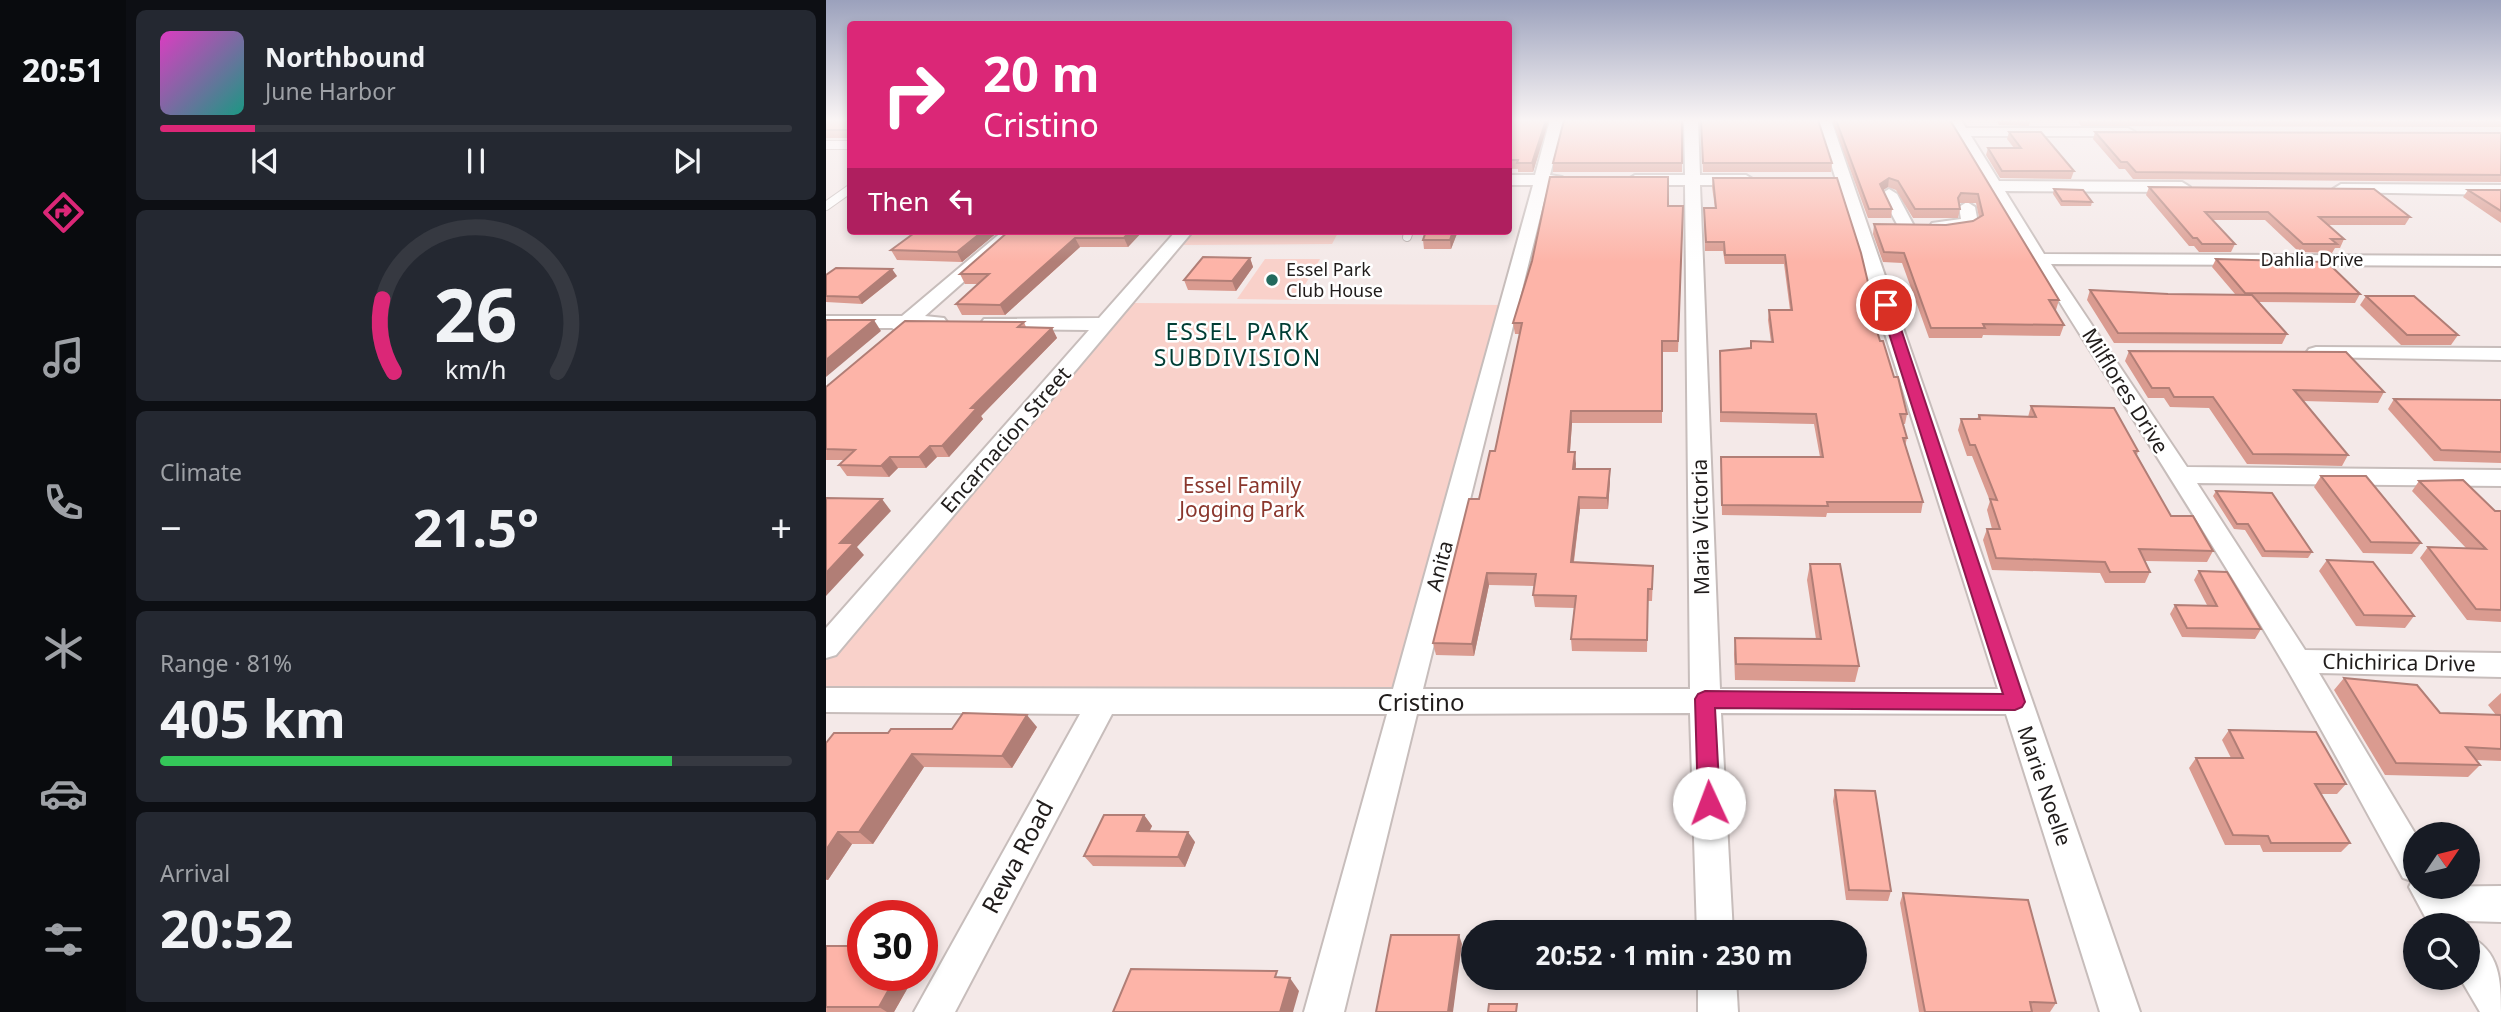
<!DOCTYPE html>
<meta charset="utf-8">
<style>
:root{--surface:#171b24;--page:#242831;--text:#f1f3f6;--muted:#9ea1a6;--line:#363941;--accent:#db2777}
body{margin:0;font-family:"Noto Sans",sans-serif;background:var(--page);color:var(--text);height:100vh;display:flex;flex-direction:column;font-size:26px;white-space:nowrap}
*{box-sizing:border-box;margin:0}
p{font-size:23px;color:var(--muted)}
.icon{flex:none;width:38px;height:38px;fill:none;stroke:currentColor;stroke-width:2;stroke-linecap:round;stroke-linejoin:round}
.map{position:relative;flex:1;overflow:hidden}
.details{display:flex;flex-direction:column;gap:10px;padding:10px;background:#0d0f14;width:700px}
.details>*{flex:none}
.top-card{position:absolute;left:21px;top:21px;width:665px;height:214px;border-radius:7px;box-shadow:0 4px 10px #0003;background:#db2777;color:#fff;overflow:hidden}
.needle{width:46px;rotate:55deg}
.tools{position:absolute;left:1577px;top:822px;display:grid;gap:14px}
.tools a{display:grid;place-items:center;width:77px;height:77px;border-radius:50%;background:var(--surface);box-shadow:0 4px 10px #0003;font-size:35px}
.speed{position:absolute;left:21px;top:900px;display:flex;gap:14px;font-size:35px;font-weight:700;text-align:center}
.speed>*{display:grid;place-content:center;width:91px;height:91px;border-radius:50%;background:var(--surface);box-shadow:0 4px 10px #0003;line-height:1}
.speed .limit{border:10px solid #d22;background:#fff;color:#111}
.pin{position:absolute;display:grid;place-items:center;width:60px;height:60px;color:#fff;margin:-30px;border:4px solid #fff;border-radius:50%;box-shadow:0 2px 7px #0007}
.me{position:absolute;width:77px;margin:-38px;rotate:358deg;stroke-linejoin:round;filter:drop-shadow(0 0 5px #0008)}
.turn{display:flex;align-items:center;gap:24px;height:147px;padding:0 21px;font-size:32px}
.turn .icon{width:91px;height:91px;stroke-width:2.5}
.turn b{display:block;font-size:49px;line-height:60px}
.then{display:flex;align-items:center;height:66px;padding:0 21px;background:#0003;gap:14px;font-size:26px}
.big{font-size:52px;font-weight:700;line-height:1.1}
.details .tile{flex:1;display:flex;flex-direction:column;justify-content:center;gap:10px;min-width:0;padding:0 24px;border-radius:10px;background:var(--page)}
.details .dial{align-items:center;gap:0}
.dial svg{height:182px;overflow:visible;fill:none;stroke:var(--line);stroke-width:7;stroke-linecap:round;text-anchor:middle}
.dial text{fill:var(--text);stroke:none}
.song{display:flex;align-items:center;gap:21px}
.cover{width:84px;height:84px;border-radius:10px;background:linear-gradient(135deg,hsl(310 70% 55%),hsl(170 70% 35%))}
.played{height:7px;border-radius:4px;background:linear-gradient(90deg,var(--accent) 15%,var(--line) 15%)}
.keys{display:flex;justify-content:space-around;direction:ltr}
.heat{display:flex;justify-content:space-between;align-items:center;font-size:38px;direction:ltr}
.charge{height:10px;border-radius:5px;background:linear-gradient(90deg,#34c759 81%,var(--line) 0)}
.trip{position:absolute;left:635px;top:920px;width:406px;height:70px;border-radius:35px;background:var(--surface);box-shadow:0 4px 10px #0003;font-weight:700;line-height:70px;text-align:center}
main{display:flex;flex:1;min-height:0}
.menu{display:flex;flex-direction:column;width:126px;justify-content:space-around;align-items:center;background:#090b0e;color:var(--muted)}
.menu .icon{width:49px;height:49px}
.menu .on{color:var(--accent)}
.menu b{font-size:32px;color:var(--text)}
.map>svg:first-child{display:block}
.green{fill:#f9d1ca}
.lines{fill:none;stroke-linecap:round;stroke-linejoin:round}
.service-casing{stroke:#c7bdbb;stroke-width:10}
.minor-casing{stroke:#c7bdbb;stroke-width:4}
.service{stroke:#fff;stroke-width:8}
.minor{fill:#fff;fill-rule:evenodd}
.wall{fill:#da9b90}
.shaded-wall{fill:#b17e76}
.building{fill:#fdb4a8;stroke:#b17e76;stroke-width:2}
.route{fill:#db2777;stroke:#8e194d;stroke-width:2}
.poi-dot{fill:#23695d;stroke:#fff;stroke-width:2.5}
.labels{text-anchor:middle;stroke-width:5;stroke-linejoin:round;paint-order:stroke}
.far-street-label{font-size:18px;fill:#201c1b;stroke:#fff}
.far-poi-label{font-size:18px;fill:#201c1b;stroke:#fff;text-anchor:start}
.street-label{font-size:21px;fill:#201c1b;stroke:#fff}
.park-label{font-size:21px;fill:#8a362c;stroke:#fff}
.neighbourhood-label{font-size:23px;letter-spacing:2px;fill:#003d34;stroke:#fff}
.near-street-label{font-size:24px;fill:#201c1b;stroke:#fff}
</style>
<main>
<nav class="menu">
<b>20:51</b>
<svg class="icon on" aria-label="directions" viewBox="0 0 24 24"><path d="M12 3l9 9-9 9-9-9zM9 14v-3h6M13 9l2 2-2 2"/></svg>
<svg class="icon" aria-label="music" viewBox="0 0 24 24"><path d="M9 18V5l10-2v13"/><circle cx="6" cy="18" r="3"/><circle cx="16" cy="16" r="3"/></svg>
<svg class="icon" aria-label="phone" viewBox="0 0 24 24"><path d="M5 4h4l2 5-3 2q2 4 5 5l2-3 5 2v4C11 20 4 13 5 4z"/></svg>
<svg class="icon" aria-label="climate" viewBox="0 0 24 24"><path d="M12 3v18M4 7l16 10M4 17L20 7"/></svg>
<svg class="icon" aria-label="car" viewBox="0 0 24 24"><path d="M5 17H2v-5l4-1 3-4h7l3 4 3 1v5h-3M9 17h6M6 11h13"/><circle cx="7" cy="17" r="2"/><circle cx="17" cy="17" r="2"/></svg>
<svg class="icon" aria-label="filters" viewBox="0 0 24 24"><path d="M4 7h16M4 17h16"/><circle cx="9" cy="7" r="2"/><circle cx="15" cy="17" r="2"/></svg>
</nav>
<section class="details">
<div class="tile">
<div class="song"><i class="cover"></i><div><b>Northbound</b><p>June Harbor</p></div></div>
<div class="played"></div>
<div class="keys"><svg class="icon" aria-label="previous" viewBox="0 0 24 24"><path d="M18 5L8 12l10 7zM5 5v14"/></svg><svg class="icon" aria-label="pause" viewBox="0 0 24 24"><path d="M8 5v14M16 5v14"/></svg><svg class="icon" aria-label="next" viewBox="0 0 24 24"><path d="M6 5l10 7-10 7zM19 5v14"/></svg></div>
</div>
<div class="tile dial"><svg viewBox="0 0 100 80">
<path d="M14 69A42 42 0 1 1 86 69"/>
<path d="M14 69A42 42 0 0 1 9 37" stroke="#db2777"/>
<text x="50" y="56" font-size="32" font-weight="700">26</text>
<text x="50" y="72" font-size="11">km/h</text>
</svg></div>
<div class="tile"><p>Climate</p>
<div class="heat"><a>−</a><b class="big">21.5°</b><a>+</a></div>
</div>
<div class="tile"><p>Range · 81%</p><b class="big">405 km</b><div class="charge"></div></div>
<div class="tile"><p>Arrival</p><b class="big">20:52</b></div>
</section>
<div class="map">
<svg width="1675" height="1012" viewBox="0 0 1675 1012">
<rect width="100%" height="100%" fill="#f4e9e8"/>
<g class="green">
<path d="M364,231H513L506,244L352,245Z"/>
<path d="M439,259H494L470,300L411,299Z"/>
<path d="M305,303L679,305L572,695L0,688V659Z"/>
</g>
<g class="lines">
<g class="service-casing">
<g id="service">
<path d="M0,145H24"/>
<path d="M0,206L24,189"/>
<path d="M581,237L583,231"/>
</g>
</g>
<g class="minor-casing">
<g id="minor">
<path d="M724,120H738L724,175L736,177L739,180L736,183L722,185L597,689H864L859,185H809L801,180L809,175H859L858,120H872L874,175H920L928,180L920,185H874L894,689H1172L991,120H1005L1314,1012H1274L1180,714L895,713L907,933H871L864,713L591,714L518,1012H478L561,714H286L129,1012H88L254,714L0,712V688L567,689L707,185H682V175H709Z"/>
<path d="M1122,120H1135L1140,128H1302L1309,132L1302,136H1145L1173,181L1356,182L1364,187L1356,192L1179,191L1218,254L1675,256V266L1225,264L1361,467L1675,470V486L1371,483L1479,650L1675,653V677L1493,673L1590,835L1589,887L1675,886V922L1640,921L1642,926V928V926H1604L1583,887L1586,881L1577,878C1538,808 1501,738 1461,669C1352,484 1230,302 1122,120Z"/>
<path d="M1515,184L1675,185V195L1510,192L1507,189Z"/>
<path d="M1063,189L1071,194L1088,226L1086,229H1074L1072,226L1055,194Z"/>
<path d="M1141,202L1149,207L1152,223L1150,226L1106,229L1104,226L1106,223L1135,219L1133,207Z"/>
<path d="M177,231H195L99,316L118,318L121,322L118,326L86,328L75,333L66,328H0V316H76Z"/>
<path d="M350,231H367L10,655L0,658V628L263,330L165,329L158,327L155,323L158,319L273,318Z"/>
<path d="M1490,347L1675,348V360L1483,357L1480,353L1483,349Z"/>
<path d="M1642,936C1674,950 1675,981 1675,1012H1654L1634,978H1642Z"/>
<path d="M872,978H910L912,1012H872Z"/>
</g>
</g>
<use href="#service" class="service"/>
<use href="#minor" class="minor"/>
</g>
<g class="wall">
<rect x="0" y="120" width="24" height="18"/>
<path d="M682,120H723L707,172H692V169H682Z"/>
<path d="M856,120V172H727V163Z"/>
<path d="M875,120H992L1006,163L1005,172H877Z"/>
<path d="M1006,120H1124L1233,300L1230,310H1229L1238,325L1234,336L1157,335L1156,338H1103L1076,263L1057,262L1047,234L1048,224L1120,225L1147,221L1153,217L1150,203H1133L1134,209L1132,218H1087L1070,190L1062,187L1057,190L1066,209L1065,218H1042Z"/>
<path d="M1170,120H1204L1203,126L1173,125Z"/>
<path d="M1251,120H1675V127L1255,126Z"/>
<path d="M1183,132L1248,171L1245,179L1174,178L1160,155L1162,148H1188L1181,139Z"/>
<path d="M1269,132L1675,133V182L1307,179L1299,169H1293L1267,139Z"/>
<path d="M887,178L1045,295L1043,304L1054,341L1081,414L1079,424H1077L1081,438L1079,446L1097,502L1095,513H1001L1000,517L896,515L895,457H994L988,424L894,422V351L924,348L925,341L945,342L942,320L943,310H964L958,264H899L897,251H879L878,208H889L886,187Z"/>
<path d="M1323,187L1584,217L1579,225H1502L1518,239L1514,248H1509L1506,253L1473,252L1439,220H1386L1409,244L1405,252H1373L1368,246H1363L1320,195Z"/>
<path d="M1228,189L1266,202L1265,206H1235L1227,194Z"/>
<path d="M1642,190H1675V223L1637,197Z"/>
<path d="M842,206L857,216L852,352H836V423H746L744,452L750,464V469L784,481L782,509H754L748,562L827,578L826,601H822L821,652L746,651L745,639L748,608L709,607L707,595L709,586L663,585L648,656L610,655L607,643L653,499L669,451L694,334H689L687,323Z"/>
<path d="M81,231H173L136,262L71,260L65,250L89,233H82Z"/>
<path d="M183,231H317L302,247H254L179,315H136L130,304L152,284H139L134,274Z"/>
<path d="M600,231H632L625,249H598L597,240Z"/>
<path d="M424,258L427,267L410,291L362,290L358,280Z"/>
<path d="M1390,259L1534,294L1529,303L1433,302L1461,334L1456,344L1288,343L1261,300L1264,290L1342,294H1409L1386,267Z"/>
<path d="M0,275L71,276L36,304L0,302Z"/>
<path d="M1540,296L1632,335L1625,345H1575L1534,305Z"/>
<path d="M198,322L200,327L226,328L231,338L155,416L157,419L123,457H111L100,468H72L63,477L21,476L13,465L18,460H0V387Z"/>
<path d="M1303,351L1558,392L1552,403L1477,401L1522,455L1516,466L1421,464L1383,408L1344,407L1338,398H1322L1299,361Z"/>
<path d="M1568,399L1675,400V463L1608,461L1562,409Z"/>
<path d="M1205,406L1312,451L1311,455L1345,516L1387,551L1381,562L1319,561L1324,572L1319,583H1279L1274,573L1166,570L1157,540L1161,529H1166L1161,510L1164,501L1146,456H1141L1132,430L1135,419H1151L1153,415L1202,417Z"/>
<path d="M1495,476L1595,543L1586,554L1537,553L1488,487Z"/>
<path d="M1593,481L1669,511H1675V622L1641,620L1594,558L1602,547L1640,548L1586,491Z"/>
<path d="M1390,491L1486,552L1482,558L1436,557L1419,530L1408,529L1387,496Z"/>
<path d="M1501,560L1588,616L1579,628L1530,626L1493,571Z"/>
<path d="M984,564L1033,666L1029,682L909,680L908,654L909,638L990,639L981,580Z"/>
<path d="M1373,571L1435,629L1429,639L1356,637L1344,614L1349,605H1381L1368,580Z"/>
<path d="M1518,678L1614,713L1670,715L1662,705L1675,693V761L1650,760L1654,765L1642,777L1559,775L1508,690Z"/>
<path d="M211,727L186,768L98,767L47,844H26L2,880H0V743L62,733L126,729Z"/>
<path d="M1403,730L1520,784L1511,794H1495L1524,843L1515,852H1437L1434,845H1399L1363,768L1370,758H1405L1396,740Z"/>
<path d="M1009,790L1065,891L1062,901L1020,900L1007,801Z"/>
<path d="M318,815L326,826L323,832L369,842L359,867L267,866L258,856Z"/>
<path d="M1077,893L1230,1003L1224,1012H1093L1074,903Z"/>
<path d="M0,946L89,975L68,1012H0Z"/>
</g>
<g class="shaded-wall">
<path d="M720,120H723L707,172L706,163Z"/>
<path d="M1063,178L1062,187L1052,193L1054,184Z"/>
<path d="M157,231H173L136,262L131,252Z"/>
<path d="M304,231H317L302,247L298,238Z"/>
<path d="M627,231H632L625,249L624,240Z"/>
<path d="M249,238L254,247L179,315L174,305Z"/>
<path d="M424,258L427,267L410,291L406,281Z"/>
<path d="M66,269L71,276L36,304L32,297Z"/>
<path d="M48,320L55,331L0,377V360Z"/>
<path d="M226,328L231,338L155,416L157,419L123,457L116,446L145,408Z"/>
<path d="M745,411L746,423L743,464L742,452Z"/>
<path d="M104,446L111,457L100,468L93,457Z"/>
<path d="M749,452L750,464L748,480L747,469Z"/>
<path d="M64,457L72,468L63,477L55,466Z"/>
<path d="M784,469V481L782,509L781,498Z"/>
<path d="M753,497L754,509L746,574L745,562Z"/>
<path d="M56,499L65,511L31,547L38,555L0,596V573L14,543Z"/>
<path d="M661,573L663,585L648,656L646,644Z"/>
<path d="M201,715L211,727L186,768L176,756Z"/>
<path d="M86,754L98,767L47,844L33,832Z"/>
<path d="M318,815L326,826L318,842L311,831Z"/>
<path d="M12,832L26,844L2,880L0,879V850Z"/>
<path d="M362,832L369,842L359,867L352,857Z"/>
<path d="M633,935L636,944L627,1012H622Z"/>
<path d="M71,975H89L68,1012H61L53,1007Z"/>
<path d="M464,978L473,991L467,1012H454Z"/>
</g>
<g class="building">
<rect x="0" y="120" width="24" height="10"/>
<path d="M682,120H720L706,163H691L692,160H682Z"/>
<path d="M738,120H856V163H727Z"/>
<path d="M875,120H992L1006,163H877Z"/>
<path d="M1010,120H1124L1233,300H1223L1238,325L1157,324L1159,328H1105L1078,253L1058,252L1048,224L1120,225L1147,221L1157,215L1152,194L1135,193L1132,198L1134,209H1089L1072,181L1063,178L1054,184L1066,209H1043Z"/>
<path d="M1183,132H1215L1248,171H1176L1162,148H1195Z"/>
<path d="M1269,132L1675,133V175L1310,172L1301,162H1295Z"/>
<path d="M724,177H842V206H857L852,341H836V411H745L742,452H749L747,469H784L781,498L753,497L745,562L827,566L826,589H822L821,640L745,639L750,596L707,595L710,574L661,573L646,644L607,643L643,499H653L664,451H669L696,323H687L706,261Z"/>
<path d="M887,178H1011L1035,253L1045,295H1040L1054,341H1057L1068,377H1072L1081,414H1074L1081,438H1077L1097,502H1001L1002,506L896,505L895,457H997L990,414L895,412L894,351L925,348V341L947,342L943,310H966L959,255H899L898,242H880L878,208H890Z"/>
<path d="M1323,187L1548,189L1584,217H1493L1518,239H1505L1511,244H1477L1442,212H1379L1409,244H1376L1371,238H1367Z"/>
<path d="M1228,189L1257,190L1266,202L1236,201Z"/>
<path d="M1642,190H1675V211Z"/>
<path d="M91,231H157L131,252L65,250Z"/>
<path d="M183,231H304L298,238H249L174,305L130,304L163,274H134Z"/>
<path d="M600,231H627L624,240H597Z"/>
<path d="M377,257L424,258L406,281L358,280Z"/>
<path d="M1390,259L1501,262L1534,294L1419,293Z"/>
<path d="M10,268L66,269L32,297L0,296V275Z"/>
<path d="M1264,290L1342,294L1426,295L1461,334L1292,333Z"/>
<path d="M1540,296H1588L1632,335H1581Z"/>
<path d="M0,320H48L0,360Z"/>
<path d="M79,321L198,322L192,327L226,328L145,408H151L116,446H104L93,457H64L55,466L13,465L29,450L0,449V387Z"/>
<path d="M1303,351L1520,352L1558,392L1468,390L1522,455L1427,454L1387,397H1348L1343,388H1326Z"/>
<path d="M1568,399L1675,400V452L1615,450Z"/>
<path d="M1205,406L1288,408L1312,451H1308L1345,516H1367L1387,551L1313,549L1324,572H1284L1279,562L1170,558L1161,529H1174L1164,499L1171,500L1149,445H1144L1135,419H1154L1153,415L1210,417Z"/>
<path d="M1495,476H1540L1595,543L1545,542Z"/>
<path d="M1637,480L1669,511H1675V610L1650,609L1602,547L1660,549L1593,481Z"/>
<path d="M1390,491L1446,493L1486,552L1439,551L1422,524H1411Z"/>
<path d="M0,498L56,499L14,543H28L0,573Z"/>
<path d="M1501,560L1547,562L1588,616L1538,615Z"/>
<path d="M984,564H1014L1033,666L910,664L909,638L995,639Z"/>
<path d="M1373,571L1401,572L1435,629L1361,628L1349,605L1391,606Z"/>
<path d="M1518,678L1591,685L1614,713L1675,715V749L1640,747L1654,765L1570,763Z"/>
<path d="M137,713L201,715L176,756L86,754L33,832H12L0,850V743L8,733H62L65,729H126Z"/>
<path d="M1403,730L1490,732L1520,784H1489L1524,843H1445L1442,836L1407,835L1370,758H1417Z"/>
<path d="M1009,790L1049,791L1065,891L1023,890Z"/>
<path d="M278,815H318L311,831L362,832L352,857L258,856Z"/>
<path d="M1077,893L1202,900L1230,1003L1204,1002L1206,1012H1099L1094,986Z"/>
<path d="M565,935H633L622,1012H550Z"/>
<path d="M0,946H37V975H71L53,1007H0Z"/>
<path d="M305,969L451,971L449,977L464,978L454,1012H287Z"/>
<path d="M663,1004H691L690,1012H662Z"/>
</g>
<linearGradient id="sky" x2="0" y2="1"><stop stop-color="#9ba1bc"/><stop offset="0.46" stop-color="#faf5f5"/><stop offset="1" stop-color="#faf5f5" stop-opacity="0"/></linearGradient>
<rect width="1675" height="262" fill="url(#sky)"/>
<path class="route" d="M1060,302L1067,305L1199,702L1196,707L1189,710L889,708L894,803L891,810L883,813L876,810L872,803L869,699L872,694L879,691L1177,694L1054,305Z"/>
<circle class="poi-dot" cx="446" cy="280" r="7"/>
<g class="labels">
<g class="far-street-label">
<text x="1486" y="266">Dahlia Drive</text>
</g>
<g class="far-poi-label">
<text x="460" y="276">Essel Park<tspan x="460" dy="21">Club House</tspan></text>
</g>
<g class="street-label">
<text transform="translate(1299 391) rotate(58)" y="7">Milflores Drive</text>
<text transform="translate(180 440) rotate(-49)" y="7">Encarnacion Street</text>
<text transform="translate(875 527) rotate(-91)" y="7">Maria Victoria</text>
<text transform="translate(614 566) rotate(-75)" y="7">Anita</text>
<text transform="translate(1573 663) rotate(1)" y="7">Chichirica Drive</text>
<text transform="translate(1218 786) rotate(71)" y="7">Marie Noelle</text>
</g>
<g class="park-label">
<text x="416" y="493">Essel Family<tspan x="416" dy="24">Jogging Park</tspan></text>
</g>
<g class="neighbourhood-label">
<text x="412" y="340">ESSEL PARK<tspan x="412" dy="26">SUBDIVISION</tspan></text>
</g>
<g class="near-street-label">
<text x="595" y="711">Cristino</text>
<text transform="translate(192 857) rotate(-62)" y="8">Rewa Road</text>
</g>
</g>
</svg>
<div class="tools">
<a><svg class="needle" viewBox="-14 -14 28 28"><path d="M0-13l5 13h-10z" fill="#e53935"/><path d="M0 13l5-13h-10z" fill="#9ea1a6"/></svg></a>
<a><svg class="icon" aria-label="search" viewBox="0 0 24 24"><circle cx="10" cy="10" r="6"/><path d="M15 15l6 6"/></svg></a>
</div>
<div class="speed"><div class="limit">30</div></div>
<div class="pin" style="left:1060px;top:305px;background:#d93025"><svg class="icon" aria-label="arrive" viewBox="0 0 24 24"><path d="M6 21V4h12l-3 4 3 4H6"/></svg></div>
<svg class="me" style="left:883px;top:803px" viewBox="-20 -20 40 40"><circle r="19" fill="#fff"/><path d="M0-13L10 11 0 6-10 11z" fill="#db2777"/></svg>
<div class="trip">20:52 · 1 min · 230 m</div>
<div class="top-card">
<div class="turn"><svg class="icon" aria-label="right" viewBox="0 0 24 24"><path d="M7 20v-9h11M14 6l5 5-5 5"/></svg><div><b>20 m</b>Cristino</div></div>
<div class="then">Then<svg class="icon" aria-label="left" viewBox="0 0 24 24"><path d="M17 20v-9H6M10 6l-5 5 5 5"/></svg></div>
</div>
</div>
</main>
